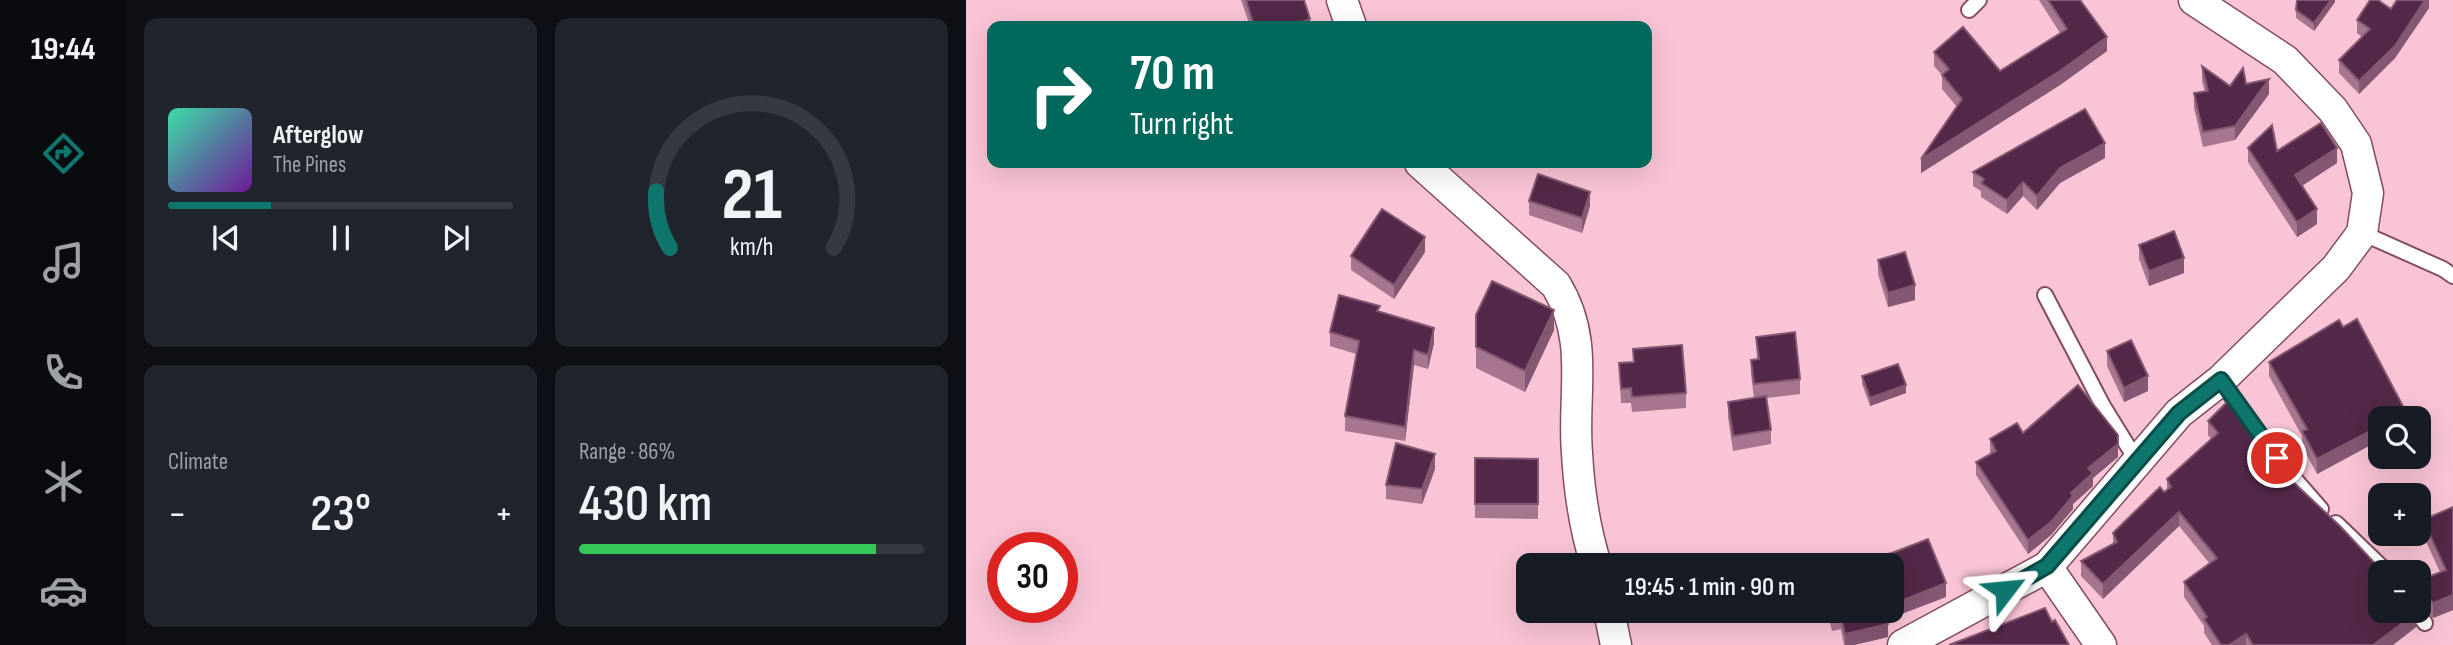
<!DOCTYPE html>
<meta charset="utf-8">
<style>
:root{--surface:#171b24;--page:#20242c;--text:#f1f3f6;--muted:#9ea1a6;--line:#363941;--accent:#0f766e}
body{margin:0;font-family:"Sofia Sans Condensed",sans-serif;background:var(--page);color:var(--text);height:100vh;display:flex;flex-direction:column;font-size:26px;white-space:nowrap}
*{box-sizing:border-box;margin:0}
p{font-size:23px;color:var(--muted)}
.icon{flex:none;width:38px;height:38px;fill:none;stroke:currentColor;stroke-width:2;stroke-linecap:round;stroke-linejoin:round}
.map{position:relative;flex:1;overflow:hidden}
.details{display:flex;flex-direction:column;gap:18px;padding:18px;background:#0d0f14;width:840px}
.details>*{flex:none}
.top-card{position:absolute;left:21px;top:21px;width:665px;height:147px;border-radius:14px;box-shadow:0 7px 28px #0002;background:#00695c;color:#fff;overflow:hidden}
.tools{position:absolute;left:1402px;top:406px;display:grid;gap:14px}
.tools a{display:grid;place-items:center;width:63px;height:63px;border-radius:14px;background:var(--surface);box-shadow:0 7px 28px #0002;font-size:35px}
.speed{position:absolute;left:21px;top:532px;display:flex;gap:14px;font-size:35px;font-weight:700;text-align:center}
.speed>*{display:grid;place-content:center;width:91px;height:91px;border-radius:50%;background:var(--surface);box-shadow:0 7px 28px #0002;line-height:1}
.speed .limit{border:10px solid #d22;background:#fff;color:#111}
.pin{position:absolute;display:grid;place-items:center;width:60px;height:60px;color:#fff;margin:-30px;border:4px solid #fff;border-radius:50%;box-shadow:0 2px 7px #0007}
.me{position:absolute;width:77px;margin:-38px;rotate:61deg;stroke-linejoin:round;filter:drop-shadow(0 0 5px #0008)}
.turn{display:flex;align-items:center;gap:24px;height:147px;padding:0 28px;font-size:32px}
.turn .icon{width:91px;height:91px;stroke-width:2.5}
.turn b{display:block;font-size:49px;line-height:60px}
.big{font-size:52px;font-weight:600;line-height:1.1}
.details .widget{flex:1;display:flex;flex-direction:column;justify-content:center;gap:10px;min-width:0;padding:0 24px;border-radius:14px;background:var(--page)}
.details .dial{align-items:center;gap:0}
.dial svg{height:182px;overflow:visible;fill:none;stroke:var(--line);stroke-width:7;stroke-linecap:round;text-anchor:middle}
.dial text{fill:var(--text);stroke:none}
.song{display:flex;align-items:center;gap:21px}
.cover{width:84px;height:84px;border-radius:10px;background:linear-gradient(135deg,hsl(160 70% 55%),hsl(280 70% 35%))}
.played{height:7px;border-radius:4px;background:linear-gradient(90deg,var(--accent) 30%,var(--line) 30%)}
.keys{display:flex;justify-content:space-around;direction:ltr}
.heat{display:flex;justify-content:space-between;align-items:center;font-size:38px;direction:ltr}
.charge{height:10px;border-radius:5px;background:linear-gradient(90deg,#34c759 86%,var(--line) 0)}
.details .tiles{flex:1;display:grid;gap:18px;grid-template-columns:repeat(2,1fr)}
.trip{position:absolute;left:550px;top:553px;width:388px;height:70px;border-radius:14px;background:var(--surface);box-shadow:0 7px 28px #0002;font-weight:600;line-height:70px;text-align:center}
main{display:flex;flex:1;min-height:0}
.tab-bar{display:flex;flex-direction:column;width:126px;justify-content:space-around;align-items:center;background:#090b0e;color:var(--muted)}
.tab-bar .icon{width:49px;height:49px}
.tab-bar .selected{color:var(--accent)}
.tab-bar b{font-size:32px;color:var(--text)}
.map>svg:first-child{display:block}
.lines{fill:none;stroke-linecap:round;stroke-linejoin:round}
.lane-casing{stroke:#834c5f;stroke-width:18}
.street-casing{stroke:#834c5f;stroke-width:33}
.lane{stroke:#fff;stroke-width:14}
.street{stroke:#fff;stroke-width:30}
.wall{fill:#a6768e}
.shaded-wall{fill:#855772}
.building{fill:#532848;stroke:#855772;stroke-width:2}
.route-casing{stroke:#0a4d48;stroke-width:18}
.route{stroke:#0f766e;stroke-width:12}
</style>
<main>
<nav class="tab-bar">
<b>19:44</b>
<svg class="icon selected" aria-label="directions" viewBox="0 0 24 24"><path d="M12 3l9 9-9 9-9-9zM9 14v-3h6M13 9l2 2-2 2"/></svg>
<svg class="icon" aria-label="music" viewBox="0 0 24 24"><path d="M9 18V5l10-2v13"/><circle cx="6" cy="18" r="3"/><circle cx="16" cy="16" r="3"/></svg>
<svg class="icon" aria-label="phone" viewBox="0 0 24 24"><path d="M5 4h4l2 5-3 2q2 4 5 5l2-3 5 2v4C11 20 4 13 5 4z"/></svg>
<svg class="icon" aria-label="climate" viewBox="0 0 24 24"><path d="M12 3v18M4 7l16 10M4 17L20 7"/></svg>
<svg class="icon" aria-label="car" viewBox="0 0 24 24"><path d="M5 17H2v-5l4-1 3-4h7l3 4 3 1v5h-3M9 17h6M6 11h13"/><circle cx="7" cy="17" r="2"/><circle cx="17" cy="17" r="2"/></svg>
</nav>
<section class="details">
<div class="tiles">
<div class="widget">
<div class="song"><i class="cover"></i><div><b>Afterglow</b><p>The Pines</p></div></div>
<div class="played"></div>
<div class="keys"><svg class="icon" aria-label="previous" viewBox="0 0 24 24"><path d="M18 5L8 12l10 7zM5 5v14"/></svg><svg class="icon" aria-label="pause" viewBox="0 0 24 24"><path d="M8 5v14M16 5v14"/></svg><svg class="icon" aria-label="next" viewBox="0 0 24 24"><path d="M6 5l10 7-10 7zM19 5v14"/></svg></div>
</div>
<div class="widget dial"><svg viewBox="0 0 100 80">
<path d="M14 69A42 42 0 1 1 86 69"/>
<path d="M14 69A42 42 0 0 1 8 44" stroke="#0f766e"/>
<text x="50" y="56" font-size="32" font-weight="700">21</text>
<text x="50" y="72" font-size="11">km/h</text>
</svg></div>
<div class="widget"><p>Climate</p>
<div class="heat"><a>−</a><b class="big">23°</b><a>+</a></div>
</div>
<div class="widget"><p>Range · 86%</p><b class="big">430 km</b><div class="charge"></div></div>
</div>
</section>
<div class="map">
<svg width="1487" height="645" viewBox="0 0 1487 645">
<rect width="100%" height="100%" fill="#f9c4d5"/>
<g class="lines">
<g class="lane-casing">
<g id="lane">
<path d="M1003,10L1013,0"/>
<path d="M1396,233L1477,269L1487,276"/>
<path d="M1079,295L1137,406L1171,461"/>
<path d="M1255,380L1293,438L1355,509"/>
<path d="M1370,523L1421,572"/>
<path d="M1450,611L1459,623"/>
</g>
</g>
<g class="street-casing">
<g id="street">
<path d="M376,0L385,26"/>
<path d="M454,163L590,285C624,341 606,392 611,453C613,491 619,529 630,565"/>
<path d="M1081,567L1135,645"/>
<path d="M643,611L650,645"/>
<path d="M937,645L1081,567L1213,413L1255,380L1370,268L1396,233L1402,193L1390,144L1367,110L1319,60L1228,0"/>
</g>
</g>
<use href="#lane" class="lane"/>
<use href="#street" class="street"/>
</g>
<g class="wall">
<path d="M275,0H338L344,26H284Z"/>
<path d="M1073,0H1114L1141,51L1094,85L955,173L991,107L976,89V75L968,66V52L1034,71L1094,33Z"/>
<path d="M1369,0V2L1348,31L1330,18V1Z"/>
<path d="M1463,0V8L1429,58L1393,94L1373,73V60L1396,37L1391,33V20L1425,9Z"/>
<path d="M1236,66L1264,86L1280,84L1303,94L1269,140L1237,147L1228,108V93L1239,92L1236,81Z"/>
<path d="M1282,148L1311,151L1371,163L1336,186L1351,224L1331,237L1282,162Z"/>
<path d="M1139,158L1094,183L1071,210L1057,196L1041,214L1015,197V191L1007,186V172Z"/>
<path d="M563,201L624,206L616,233L563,215Z"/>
<path d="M1173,245L1218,273L1183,286L1173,259Z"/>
<path d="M459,252L428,299L385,270V256Z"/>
<path d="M912,260L949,300L922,307L912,274Z"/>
<path d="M414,312L468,343L462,369L448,365L439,441L379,431V416L390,354L364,346V332Z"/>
<path d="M510,315L588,330L559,392L510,368Z"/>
<path d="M1377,327L1440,418H1414V440L1351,474L1336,446V436L1303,376V362Z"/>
<path d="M790,337L834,379V394L801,398L805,430V444L767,451L762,417V402L788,398L785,374V360L791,359Z"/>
<path d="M667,349L720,393V408L666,412L665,403H655L653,363L667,362Z"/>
<path d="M1141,351L1182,391L1158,402L1141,366Z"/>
<path d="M896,376L940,393L904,406L896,384Z"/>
<path d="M1242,421L1292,452L1319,486L1450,627L1427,645H1246L1238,633V626L1218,597V582L1244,564L1213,526L1137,599L1115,576V561L1147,544V533L1201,490V479L1245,439L1242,435Z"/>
<path d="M1057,433L1152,457L1127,478V486L1107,504V509L1085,535L1062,554L1010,475V462L1024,454V439Z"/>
<path d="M509,458L572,459V519L509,518Z"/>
<path d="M469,469L456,504L420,499V485Z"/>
<path d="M1487,507V610L1467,618L1454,602L1452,603V581L1474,572L1457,535V520Z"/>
<path d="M926,565L980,597L930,616L926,608Z"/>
<path d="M861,611H919L922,637L888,645H878L875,629L866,631Z"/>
</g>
<g class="shaded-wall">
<path d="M1365,0H1369V2L1348,31V23Z"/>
<path d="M1459,0H1463V8L1429,58L1393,94V81Z"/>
<path d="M344,19V26H325Z"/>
<path d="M1141,37V51L1094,85L955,173V159Z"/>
<path d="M1303,79V94L1269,140V126Z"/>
<path d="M1139,143V158L1094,183L1071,210V196L1094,168Z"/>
<path d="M1371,148V163L1329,190V175Z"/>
<path d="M1057,182V196L1041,214V200Z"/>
<path d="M624,192V206L616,233V218Z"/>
<path d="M1351,209V224L1331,237V222Z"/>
<path d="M459,237V252L428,299V285Z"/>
<path d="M1218,258V273L1183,286V271Z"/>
<path d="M949,285V300L922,307V293Z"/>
<path d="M588,310V330L559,392V371Z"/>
<path d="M468,328V343L462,369V355Z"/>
<path d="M448,350V365L439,441V427Z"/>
<path d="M1182,376V391L1158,402V388Z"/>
<path d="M940,385V393L904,406V398Z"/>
<path d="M1440,412V418H1428Z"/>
<path d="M1414,426V440L1351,474V459Z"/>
<path d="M1292,437V452L1285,444Z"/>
<path d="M1152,444V457L1127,478V486L1107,504V509L1085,535L1062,554V540L1105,493L1122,468Z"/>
<path d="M469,454V469L456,504V489Z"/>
<path d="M1213,512V526L1137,599V584Z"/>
<path d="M980,583V597L930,616V603Z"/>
<path d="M1487,595V610L1467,618V603Z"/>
<path d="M1450,613V627L1427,645H1407Z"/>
<path d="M922,624V637L888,645H879V634Z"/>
<path d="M1280,634V645H1263Z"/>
</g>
<g class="building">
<path d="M280,0H338L344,19L325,26H288Z"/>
<path d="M1082,0H1114L1141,37L1094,71L955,159L996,99L976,75L983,69L968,52L997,27L1034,71L1101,29Z"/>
<path d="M1331,0H1365L1348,23L1330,10Z"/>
<path d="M1404,0H1412L1425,9L1431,0H1459L1429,46L1393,81L1373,60L1404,29L1391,20Z"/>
<path d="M1236,66L1264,86L1277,68L1280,84L1303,79L1269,126L1237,132L1228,93L1242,91Z"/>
<path d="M1119,109L1139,143L1094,168L1071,196L1057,182L1041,200L1015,183L1018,179L1007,172Z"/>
<path d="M1355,123L1371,148L1329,175L1351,209L1331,222L1282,148L1306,125L1311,151Z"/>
<path d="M572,174L624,192L616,218L563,201Z"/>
<path d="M416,209L459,237L428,285L385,256Z"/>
<path d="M1208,231L1218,258L1183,271L1173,245Z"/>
<path d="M939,252L949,285L922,293L912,260Z"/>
<path d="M526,281L588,310L559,371L510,347V315Z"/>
<path d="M373,295L414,306L411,311L468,328L462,355L448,350L439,427L379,416L393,341L364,332Z"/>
<path d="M1391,319L1440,412L1428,418H1414V426L1351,459L1336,431L1341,429L1303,362L1373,320L1377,327Z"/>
<path d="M829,332L834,379L788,384L785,360L793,359L790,337Z"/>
<path d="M1165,340L1182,376L1158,388L1141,351Z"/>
<path d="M716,345L720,393L666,397L665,388L655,389L653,363L668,362L667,349Z"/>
<path d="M932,364L940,385L904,398L896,376Z"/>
<path d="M1112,385L1152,435V444L1122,468L1127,473L1105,493L1107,496L1085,522L1062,540L1010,462L1030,451L1024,439L1051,423L1057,433Z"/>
<path d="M800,396L805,430L767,436L762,402Z"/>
<path d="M1261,402L1292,437L1285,444L1319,486L1325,480L1374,526L1417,572H1414V611H1449L1450,613L1407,645H1287L1280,634L1263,645H1255L1238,619L1241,617L1218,582L1251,558L1213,512L1137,584L1115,561L1151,542L1147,533L1194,487L1198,492L1205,487L1201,479L1252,433L1242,421Z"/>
<path d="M430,443L469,454L456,489L420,485Z"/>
<path d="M509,458L572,459V504H509Z"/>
<path d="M1487,507V595L1467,603L1454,588H1452V581L1480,570L1457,520Z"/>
<path d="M962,539L980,583L930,603L926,595V565H873L926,553Z"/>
<path d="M1079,608L1086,622L1089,620L1103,645H983Z"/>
<path d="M864,611H919L922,624L879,634L875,616L866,618Z"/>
</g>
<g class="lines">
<g class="route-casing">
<path id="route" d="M1039,590L1081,566L1213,413L1255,380L1311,458"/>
</g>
<use href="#route" class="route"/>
</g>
</svg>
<div class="tools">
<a><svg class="icon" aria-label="search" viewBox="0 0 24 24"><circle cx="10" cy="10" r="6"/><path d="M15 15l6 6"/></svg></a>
<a>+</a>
<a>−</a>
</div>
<div class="speed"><div class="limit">30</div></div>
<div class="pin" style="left:1311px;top:458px;background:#d93025"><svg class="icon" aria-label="arrive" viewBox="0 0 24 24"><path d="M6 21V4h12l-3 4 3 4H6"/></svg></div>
<svg class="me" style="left:1039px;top:590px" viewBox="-20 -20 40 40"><path d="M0-17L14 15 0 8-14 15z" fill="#0f766e" stroke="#fff" stroke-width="4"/></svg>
<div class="trip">19:45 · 1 min · 90 m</div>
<div class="top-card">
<div class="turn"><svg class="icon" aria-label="right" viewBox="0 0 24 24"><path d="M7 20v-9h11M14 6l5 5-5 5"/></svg><div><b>70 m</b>Turn right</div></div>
</div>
</div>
</main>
